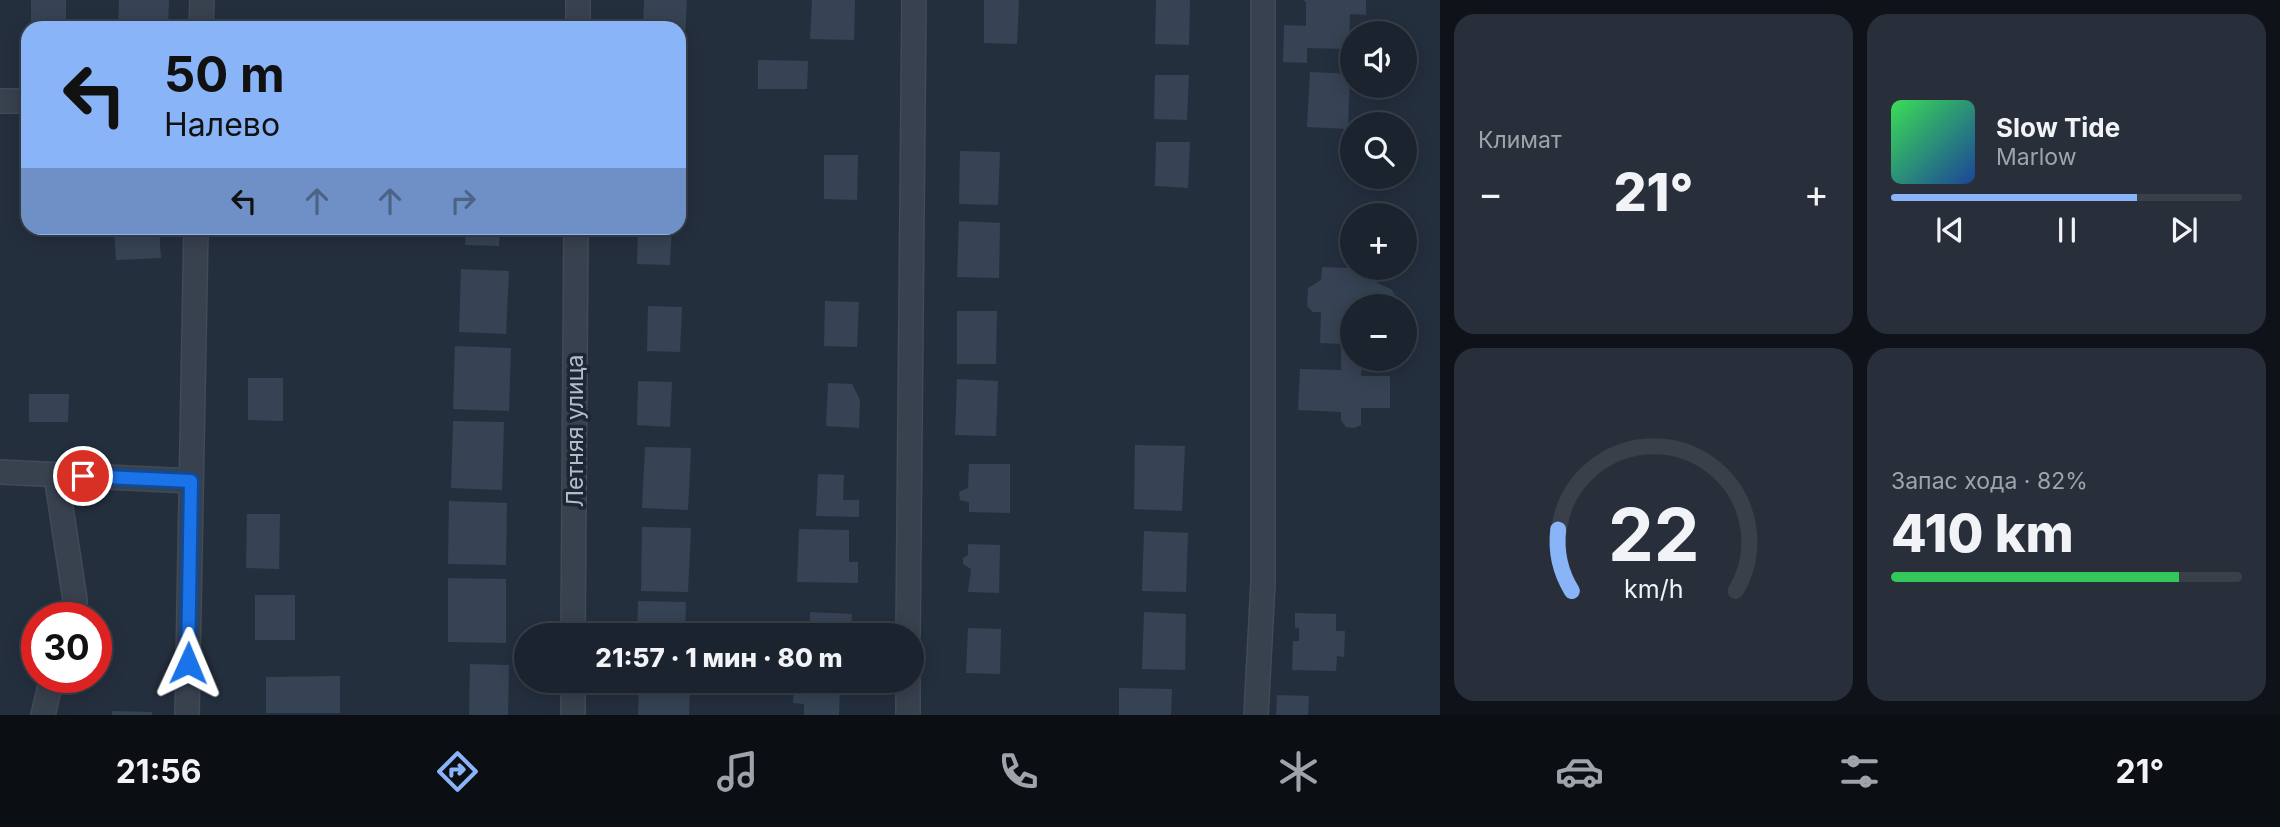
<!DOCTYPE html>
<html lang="ru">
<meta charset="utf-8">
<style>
:root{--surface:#1b232e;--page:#282f3a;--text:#f1f3f6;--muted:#a0a4aa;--line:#39404a;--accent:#8ab4f8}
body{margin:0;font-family:Inter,sans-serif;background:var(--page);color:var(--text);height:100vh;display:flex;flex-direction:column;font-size:26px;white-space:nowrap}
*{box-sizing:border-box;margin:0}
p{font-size:23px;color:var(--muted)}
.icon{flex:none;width:38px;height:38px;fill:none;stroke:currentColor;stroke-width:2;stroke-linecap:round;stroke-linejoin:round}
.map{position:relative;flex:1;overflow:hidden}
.side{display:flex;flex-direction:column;gap:14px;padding:14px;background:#0f1319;width:840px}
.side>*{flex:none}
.guide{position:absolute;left:21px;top:21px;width:665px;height:214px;border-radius:21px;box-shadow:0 4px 18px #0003,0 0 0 2px var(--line);background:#8ab4f8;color:#111;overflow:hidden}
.controls{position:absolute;left:1340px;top:21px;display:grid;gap:14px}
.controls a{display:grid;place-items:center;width:77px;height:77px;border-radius:50%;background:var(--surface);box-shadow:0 4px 18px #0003,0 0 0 2px var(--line);font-size:35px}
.speed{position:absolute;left:21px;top:602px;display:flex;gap:14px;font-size:35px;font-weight:700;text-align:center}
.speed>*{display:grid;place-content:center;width:91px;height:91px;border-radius:50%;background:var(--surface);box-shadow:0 4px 18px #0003,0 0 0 2px var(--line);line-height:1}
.speed .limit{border:10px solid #d22;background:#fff;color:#111}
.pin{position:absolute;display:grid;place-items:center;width:60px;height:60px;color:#fff;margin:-30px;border:4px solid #fff;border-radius:50%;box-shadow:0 2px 7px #0007}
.me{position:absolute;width:77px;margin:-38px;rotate:1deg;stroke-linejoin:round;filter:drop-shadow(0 0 5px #0008)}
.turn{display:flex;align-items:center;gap:24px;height:147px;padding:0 28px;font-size:32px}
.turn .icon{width:91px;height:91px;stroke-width:2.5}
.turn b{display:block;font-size:49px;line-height:60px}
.lanes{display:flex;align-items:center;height:66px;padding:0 28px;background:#0003;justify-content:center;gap:35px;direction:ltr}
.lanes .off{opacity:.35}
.big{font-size:52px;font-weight:800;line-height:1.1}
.side .widget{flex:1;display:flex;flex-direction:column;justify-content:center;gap:10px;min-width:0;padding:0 24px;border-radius:21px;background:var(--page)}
.side .dial{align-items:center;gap:0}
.dial svg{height:182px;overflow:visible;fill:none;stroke:var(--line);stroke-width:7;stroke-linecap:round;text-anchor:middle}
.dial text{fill:var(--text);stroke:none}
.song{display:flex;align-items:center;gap:21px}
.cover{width:84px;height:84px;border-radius:10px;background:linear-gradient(135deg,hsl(130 70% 55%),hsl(220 70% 35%))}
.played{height:7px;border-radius:4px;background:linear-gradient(90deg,var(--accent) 70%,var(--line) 70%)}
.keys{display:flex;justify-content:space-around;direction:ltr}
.heat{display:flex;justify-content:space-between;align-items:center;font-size:38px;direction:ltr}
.charge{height:10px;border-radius:5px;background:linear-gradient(90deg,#34c759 82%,var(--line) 0)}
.side .tiles{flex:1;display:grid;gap:14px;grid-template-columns:repeat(2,1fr)}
.trip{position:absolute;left:514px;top:623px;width:410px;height:70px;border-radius:35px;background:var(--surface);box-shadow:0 4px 18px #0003,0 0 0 2px var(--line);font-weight:800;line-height:70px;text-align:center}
.menu{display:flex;height:112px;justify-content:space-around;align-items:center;background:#0b0e12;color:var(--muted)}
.menu .icon{width:49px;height:49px}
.menu .active{color:var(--accent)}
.menu b{font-size:32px;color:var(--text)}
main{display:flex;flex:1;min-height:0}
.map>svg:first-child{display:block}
.building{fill:#364354}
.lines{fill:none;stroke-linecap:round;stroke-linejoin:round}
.minor-casing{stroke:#414a57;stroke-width:26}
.minor{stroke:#38414e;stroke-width:23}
.route-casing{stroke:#114b97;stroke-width:18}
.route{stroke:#1a73e8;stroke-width:12}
.labels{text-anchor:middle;stroke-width:7;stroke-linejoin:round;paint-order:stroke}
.street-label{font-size:23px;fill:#b4bcc9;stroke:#1d2633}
</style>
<main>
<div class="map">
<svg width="1440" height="715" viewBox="0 0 1440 715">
<rect width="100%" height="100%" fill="#242f3e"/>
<g class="building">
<rect x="31" y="0" width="35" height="28"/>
<path d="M119,0H169L168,28L118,27Z"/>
<path d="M644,0H687L684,56H679V28H643Z"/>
<path d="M812,0H855L854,40L810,39Z"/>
<path d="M984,0H1019L1017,44L984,43Z"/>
<path d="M1156,0H1190L1189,45L1155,44Z"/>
<path d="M1303,0H1366V15L1350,14L1349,49L1307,48V63L1283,62L1284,25L1306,26V2Z"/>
<path d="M758,60L808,61L807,89H758Z"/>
<path d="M1310,72L1350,74L1348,129L1307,127Z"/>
<path d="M1155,75H1189L1187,120L1154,119Z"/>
<path d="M1156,142H1190L1188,188L1155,186Z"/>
<path d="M960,151L1000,152L998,205L959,204Z"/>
<path d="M824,155H858L857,200L824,199Z"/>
<path d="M959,221L1000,223L999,278L957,277Z"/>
<path d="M114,228H159L161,258L116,260Z"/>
<rect x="258" y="228" width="52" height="9"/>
<path d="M466,228H500L499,246L465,245Z"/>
<path d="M638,228H672L670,265L637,264Z"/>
<path d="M1322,267L1377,269V283L1391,289L1402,306H1353V359H1362L1361,376H1390V408H1361V425L1354,428L1346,427L1341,420V412L1298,410L1300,369L1341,370V344L1320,343L1321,312H1313L1307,306L1308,288L1321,280Z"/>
<path d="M461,269L509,271L506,334L459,332Z"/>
<path d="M825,301L859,302L857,347L824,346Z"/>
<path d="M648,306L682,307L680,352L647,351Z"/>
<path d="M957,311H997L996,364H957Z"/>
<path d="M455,346L511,348L509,411L453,409Z"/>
<path d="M248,378H283V421L248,420Z"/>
<path d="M957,379L998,381L996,436L955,435Z"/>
<path d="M638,381L672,382L670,427L637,425Z"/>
<path d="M828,383L852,384L860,400L859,428L826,426Z"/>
<path d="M29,394H69L68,422H29Z"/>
<path d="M453,421L504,422L502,490L451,488Z"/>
<path d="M1135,445L1185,446L1182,511L1134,509Z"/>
<path d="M645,447L691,448L688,510L642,508Z"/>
<path d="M969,464H1010V513L969,512V502L960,500L959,492L968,488Z"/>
<path d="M818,474L844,475L843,500H859V517L816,516Z"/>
<path d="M449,501L507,503L506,565L448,564Z"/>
<path d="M247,514H280L279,569L246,568Z"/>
<path d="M642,527L691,528L688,592L641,591Z"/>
<path d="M799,529L849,530V562H858V583L797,582Z"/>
<path d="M1144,531L1188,533L1186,592L1142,591Z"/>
<path d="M968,544L1000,545L999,593L968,592L971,569L963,564V558L968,555Z"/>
<path d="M448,578L506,579V643L448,642Z"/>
<rect x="255" y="595" width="40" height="45"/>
<path d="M638,601L686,602L685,635H637Z"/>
<path d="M810,612L852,614L851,635H809Z"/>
<path d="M1144,612L1186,614L1185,670L1142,669Z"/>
<path d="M1295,613L1336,614V631H1345L1344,657L1337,656L1336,671L1292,670L1293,641H1299V628H1295Z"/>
<path d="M968,628L1001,629L1000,674L966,673Z"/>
<path d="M470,664L509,665L508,715H469Z"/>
<path d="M340,676V713H266V677Z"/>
<path d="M639,681L690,683L689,715H638Z"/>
<path d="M794,687L840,689L839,715H804V704L793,703Z"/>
<path d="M1119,688L1172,689L1171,715H1119Z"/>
<path d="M1277,695L1309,696L1308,715H1276Z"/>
<path d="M112,711L152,712V715H112Z"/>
</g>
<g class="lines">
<g class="minor-casing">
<g id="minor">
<path d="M201,28L202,0"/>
<path d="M578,28V0"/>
<path d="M0,101H28"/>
<path d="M0,472L191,481"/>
<path d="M56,475L75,600V618"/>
<path d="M573,635L576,228"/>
<path d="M908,635L914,0"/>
<path d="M43,715L52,677"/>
<path d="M187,715L196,228"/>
<path d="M573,715V681"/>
<path d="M908,715V681"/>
<path d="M1256,715L1263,583V0"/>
</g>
</g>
<use href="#minor" class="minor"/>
</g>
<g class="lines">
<g class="route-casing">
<path id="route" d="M83,476L191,481L188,663"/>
</g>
<use href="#route" class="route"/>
</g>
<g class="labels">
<g class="street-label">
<text transform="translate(575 431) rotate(-90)" y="8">Летняя улица</text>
</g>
</g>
</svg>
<div class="controls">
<a><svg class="icon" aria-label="sound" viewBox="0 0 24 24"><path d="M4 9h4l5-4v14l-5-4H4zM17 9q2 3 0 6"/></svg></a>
<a><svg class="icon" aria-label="search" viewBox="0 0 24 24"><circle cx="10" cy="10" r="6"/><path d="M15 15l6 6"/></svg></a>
<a>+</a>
<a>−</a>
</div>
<div class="speed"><div class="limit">30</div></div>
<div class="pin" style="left:83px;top:476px;background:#d93025"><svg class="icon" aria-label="arrive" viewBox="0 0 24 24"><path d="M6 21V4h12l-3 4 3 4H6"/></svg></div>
<svg class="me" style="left:188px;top:663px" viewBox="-20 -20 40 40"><path d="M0-17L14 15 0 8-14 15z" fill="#1a73e8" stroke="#fff" stroke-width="4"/></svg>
<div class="trip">21:57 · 1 мин · 80 m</div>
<div class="guide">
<div class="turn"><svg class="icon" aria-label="left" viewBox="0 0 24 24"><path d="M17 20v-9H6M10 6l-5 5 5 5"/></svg><div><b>50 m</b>Налево</div></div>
<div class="lanes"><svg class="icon" aria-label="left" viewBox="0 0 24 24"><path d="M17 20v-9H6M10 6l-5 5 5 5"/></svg><svg class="icon off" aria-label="ahead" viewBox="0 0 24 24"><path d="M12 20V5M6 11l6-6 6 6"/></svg><svg class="icon off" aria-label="ahead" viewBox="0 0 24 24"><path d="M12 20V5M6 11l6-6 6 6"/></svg><svg class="icon off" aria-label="right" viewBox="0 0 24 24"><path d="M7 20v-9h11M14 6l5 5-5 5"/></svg></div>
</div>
</div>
<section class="side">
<div class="tiles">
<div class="widget"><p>Климат</p>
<div class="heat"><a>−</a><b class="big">21°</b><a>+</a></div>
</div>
<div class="widget">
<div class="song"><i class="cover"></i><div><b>Slow Tide</b><p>Marlow</p></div></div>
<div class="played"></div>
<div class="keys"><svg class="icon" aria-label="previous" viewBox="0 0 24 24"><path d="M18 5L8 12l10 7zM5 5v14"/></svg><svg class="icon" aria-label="pause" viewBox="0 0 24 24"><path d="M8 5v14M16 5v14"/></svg><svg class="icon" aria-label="next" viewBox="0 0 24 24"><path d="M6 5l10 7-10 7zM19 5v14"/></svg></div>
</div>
<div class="widget dial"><svg viewBox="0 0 100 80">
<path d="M14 69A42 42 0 1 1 86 69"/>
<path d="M14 69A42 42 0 0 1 8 42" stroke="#8ab4f8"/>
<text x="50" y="56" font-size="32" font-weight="700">22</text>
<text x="50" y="72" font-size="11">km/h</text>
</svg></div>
<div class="widget"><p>Запас хода · 82%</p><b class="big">410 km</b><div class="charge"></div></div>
</div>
</section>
</main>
<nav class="menu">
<b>21:56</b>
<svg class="icon active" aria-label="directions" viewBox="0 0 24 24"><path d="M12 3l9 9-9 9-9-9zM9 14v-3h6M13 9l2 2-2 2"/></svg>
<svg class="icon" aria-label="music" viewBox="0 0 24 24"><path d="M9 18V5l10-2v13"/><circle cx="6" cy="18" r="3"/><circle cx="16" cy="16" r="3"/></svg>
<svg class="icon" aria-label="phone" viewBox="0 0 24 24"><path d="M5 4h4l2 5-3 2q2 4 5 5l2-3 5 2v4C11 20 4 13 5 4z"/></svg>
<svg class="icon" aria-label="climate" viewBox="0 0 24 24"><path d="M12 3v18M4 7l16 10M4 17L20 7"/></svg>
<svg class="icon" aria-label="car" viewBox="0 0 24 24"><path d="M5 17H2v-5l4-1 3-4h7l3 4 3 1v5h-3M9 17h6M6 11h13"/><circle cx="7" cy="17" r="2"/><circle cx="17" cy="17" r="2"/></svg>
<svg class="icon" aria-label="filters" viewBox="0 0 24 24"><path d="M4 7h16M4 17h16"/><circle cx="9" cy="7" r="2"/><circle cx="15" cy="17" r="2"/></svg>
<b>21°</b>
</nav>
